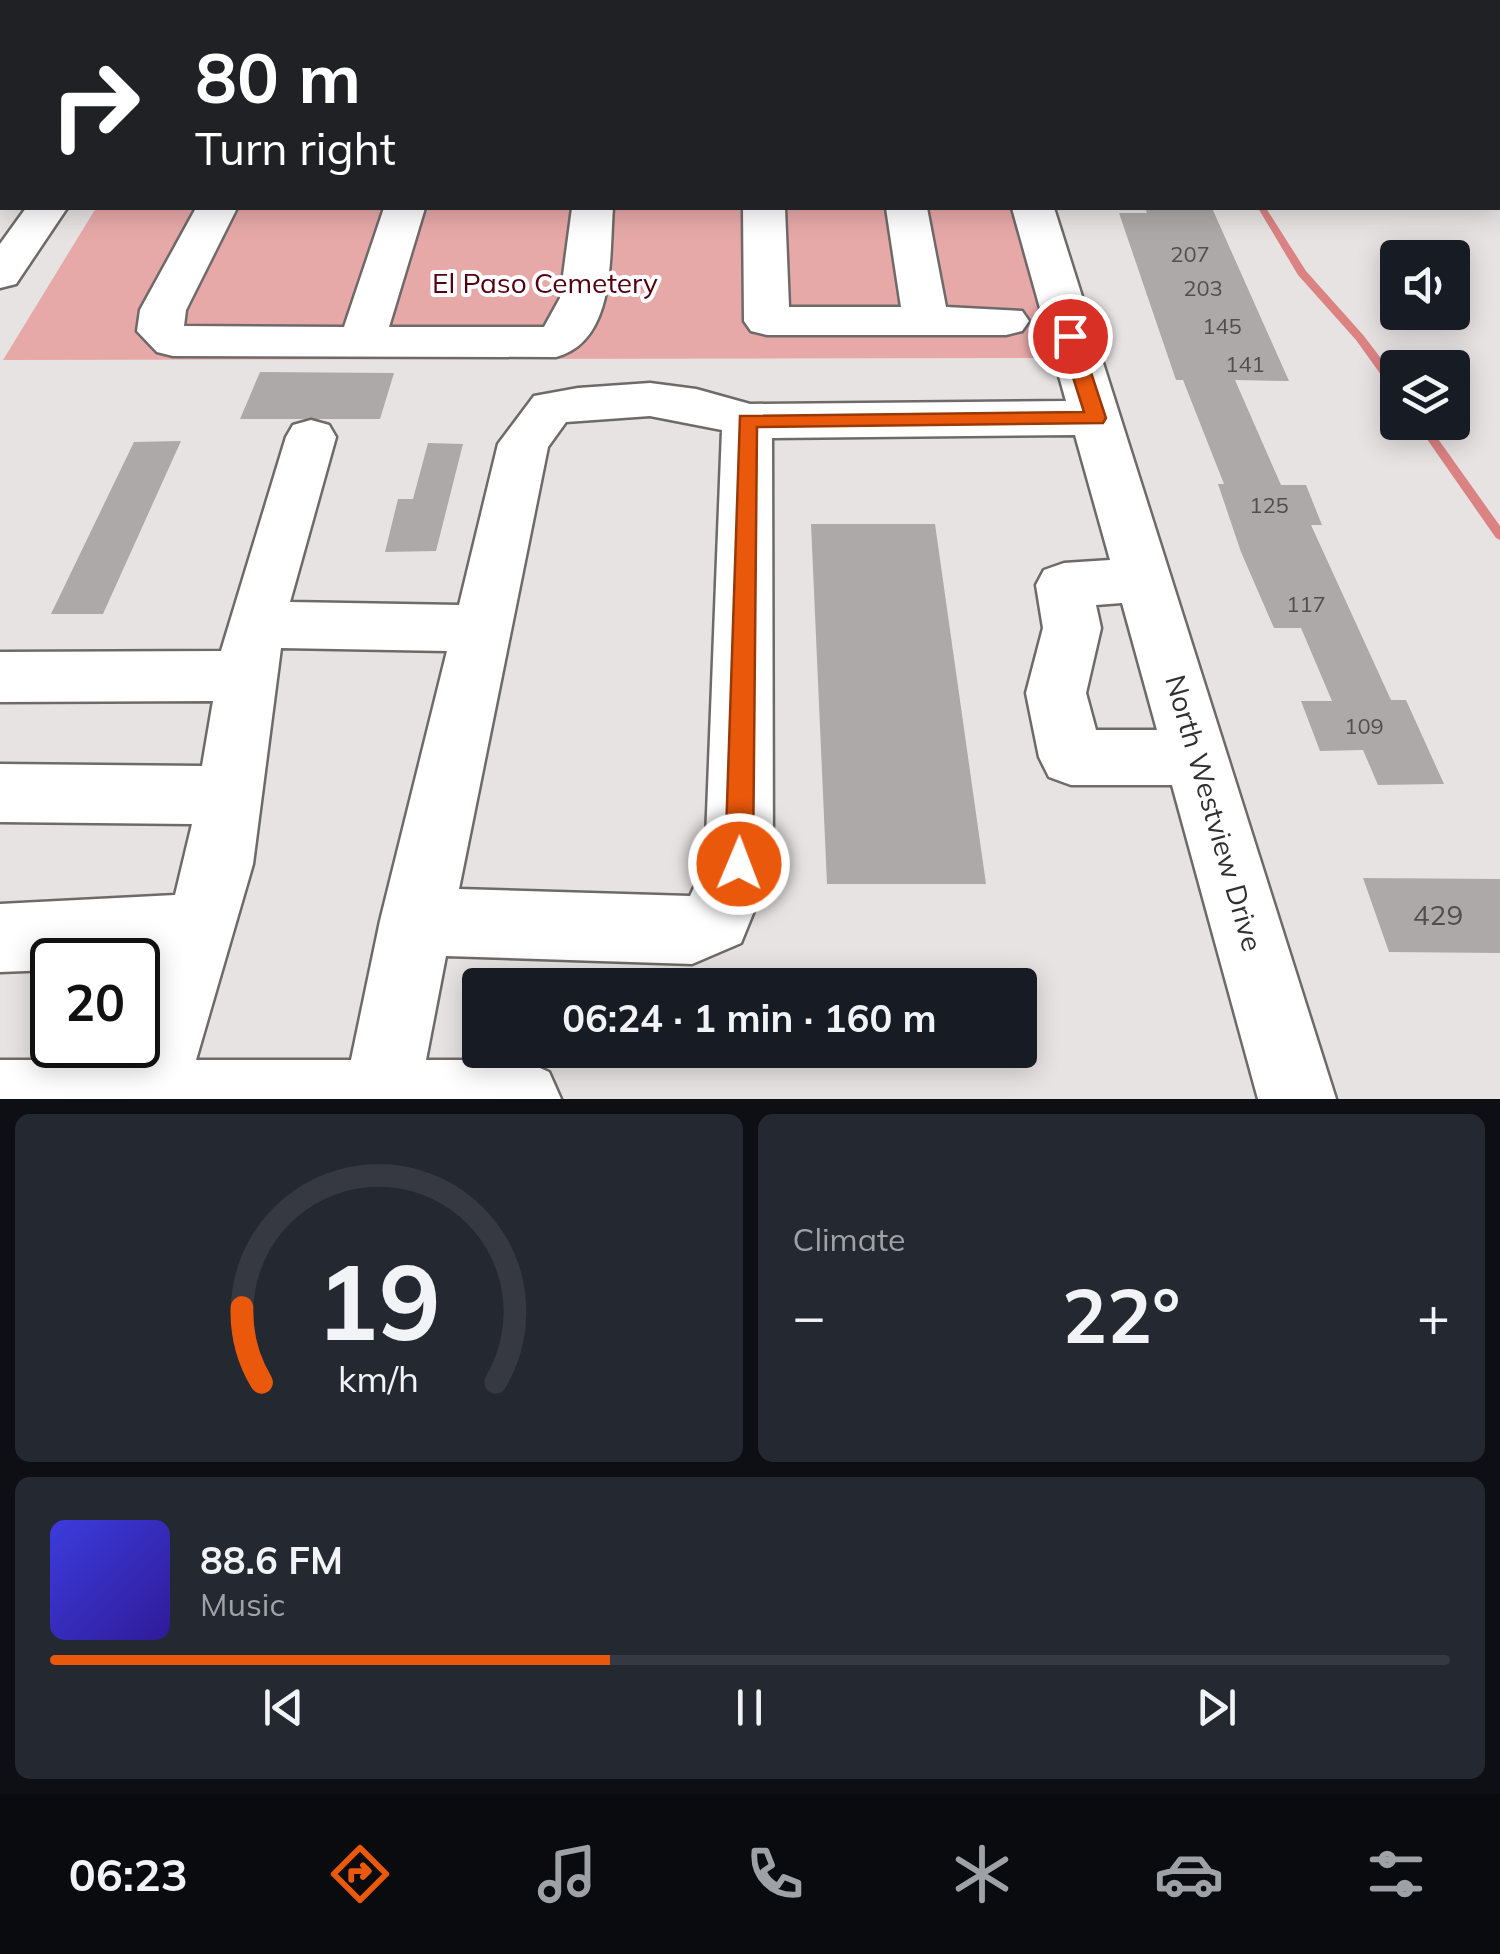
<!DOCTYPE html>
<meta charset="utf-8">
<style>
:root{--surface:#171b24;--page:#242831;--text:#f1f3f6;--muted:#9ea1a6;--line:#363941;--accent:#ea580c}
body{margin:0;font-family:Mulish,sans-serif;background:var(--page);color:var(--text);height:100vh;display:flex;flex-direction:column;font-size:38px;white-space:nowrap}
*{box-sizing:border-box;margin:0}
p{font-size:32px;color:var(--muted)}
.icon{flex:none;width:55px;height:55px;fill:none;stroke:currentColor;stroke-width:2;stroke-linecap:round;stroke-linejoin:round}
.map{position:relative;height:1099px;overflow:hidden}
.side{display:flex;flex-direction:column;gap:15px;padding:15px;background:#0d0f14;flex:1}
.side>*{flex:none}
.hud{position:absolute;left:0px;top:0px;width:1500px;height:210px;box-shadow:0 5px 25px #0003;background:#202124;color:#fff;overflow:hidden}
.controls{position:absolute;left:1380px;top:240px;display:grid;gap:20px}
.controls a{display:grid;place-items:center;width:90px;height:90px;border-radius:10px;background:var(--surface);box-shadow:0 5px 25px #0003;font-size:50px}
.speed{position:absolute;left:30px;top:938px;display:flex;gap:20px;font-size:50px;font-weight:700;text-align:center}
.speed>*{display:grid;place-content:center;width:130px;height:130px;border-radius:50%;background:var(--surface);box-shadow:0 5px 25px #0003;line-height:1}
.speed .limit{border:5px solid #111;border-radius:15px;background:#fff;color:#111}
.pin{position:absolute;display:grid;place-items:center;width:85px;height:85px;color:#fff;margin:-42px;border:5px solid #fff;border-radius:50%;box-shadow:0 2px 10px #0007}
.me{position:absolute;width:110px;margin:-55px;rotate:1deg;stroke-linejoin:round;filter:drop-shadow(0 0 8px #0008)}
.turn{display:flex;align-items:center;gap:35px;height:210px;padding:0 30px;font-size:45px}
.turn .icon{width:130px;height:130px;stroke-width:2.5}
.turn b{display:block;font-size:70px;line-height:85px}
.big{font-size:75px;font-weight:700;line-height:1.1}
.side .card{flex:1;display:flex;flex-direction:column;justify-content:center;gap:15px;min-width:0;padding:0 35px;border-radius:15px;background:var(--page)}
.side .dial{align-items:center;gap:0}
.dial svg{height:260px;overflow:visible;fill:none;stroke:var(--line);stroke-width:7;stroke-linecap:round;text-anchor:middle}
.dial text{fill:var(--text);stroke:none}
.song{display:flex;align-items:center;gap:30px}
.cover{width:120px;height:120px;border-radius:15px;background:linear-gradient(135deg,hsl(240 70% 55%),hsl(250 70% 35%))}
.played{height:10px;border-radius:5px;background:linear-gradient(90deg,var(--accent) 40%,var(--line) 40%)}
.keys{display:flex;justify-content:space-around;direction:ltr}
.heat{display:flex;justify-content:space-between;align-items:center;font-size:55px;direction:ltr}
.side .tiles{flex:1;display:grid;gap:15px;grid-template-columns:1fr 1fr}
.card:last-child{grid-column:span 2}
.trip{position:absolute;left:462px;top:968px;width:575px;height:100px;border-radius:10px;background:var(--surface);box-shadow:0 5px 25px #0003;font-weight:700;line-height:100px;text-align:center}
.tab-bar{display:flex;height:160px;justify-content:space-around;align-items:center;background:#090b0e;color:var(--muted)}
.tab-bar .icon{width:70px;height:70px}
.tab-bar .active{color:var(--accent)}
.tab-bar b{font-size:45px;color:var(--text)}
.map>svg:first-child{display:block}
.green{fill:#e7a9a8}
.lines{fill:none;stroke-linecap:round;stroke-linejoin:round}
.stream{fill:#db8283;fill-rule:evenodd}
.building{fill:#aea9a9}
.minor-casing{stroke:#6e6a69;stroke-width:5}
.minor{fill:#fff;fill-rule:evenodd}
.route{fill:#ea580c;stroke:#983908;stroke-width:2.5}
.labels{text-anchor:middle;stroke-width:8;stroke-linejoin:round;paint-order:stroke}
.number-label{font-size:22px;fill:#504e4e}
.park-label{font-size:28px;fill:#530110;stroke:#fff}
.street-label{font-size:28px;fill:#312f2f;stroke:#fff}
.near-number-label{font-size:28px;fill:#504e4e}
</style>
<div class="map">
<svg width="1500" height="1099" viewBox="0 0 1500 1099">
<rect width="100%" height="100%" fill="#e8e3e3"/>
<g class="green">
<path d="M224,0H963L964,2H223Z"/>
<path d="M96,208H1019L1059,358L3,360Z"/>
</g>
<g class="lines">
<g class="stream">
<path d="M1160,0H1168L1169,2H1162Z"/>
<path d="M1258,208H1266L1306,271L1364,336L1398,381V394L1394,393L1356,340L1298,275Z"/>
<path d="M1415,422H1426L1500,526V540L1496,538Z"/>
</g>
</g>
<g class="building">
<path d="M1145,208H1212L1289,381L1235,380L1281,485H1306L1322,525H1311L1391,700H1406L1444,784L1378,785L1363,750L1320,751L1301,701H1332L1301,628H1274L1241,552L1218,484H1224L1183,380H1176L1119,213H1147Z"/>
<path d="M260,372L394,373L380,419H240Z"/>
<path d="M181,441L103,614H51L134,442Z"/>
<path d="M428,443L463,444L436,551L385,552L398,499H413Z"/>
<path d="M811,524H935L986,884H827Z"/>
<path d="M1363,878L1500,879V953L1389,952Z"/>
</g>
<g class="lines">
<g class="minor-casing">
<g id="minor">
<rect x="425" y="0" width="32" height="2"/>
<rect x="607" y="0" width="32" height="2"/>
<rect x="742" y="0" width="32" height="2"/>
<rect x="857" y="0" width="32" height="2"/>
<path d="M958,0H990L991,2H959Z"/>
<path d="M1376,0H1409L1410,2H1377Z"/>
<path d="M1447,0H1480L1481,2H1448Z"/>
<rect x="1498" y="29" width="2" height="23"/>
<rect x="1498" y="110" width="2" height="23"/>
<path d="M0,132L2,133V156H0Z"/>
<path d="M26,208H67L16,284L0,288V244Z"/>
<path d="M196,208H237L186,310L184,326L344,327L384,208H425L389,327H544L560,298L572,208H613C609,257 616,341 556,357L173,356L157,352L137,331L140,310Z"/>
<path d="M743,208H785L789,307H901L886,208H927L946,307L1022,311L1029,321L1022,331L1006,335H767L751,331L744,321Z"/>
<path d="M1012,208H1054L1336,1099H1258L1172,785H1071L1049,777L1039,757L1026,693L1043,628L1036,585L1044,570L1064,563L1110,560L1075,435L772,438L773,864L741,943L692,964L446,956L426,1060H522L549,1072L561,1099H0V1060H120L125,1045H138V1008L152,964L138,965V960H52V970L0,972V904L175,895L192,824L0,822V764L202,766L213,701L0,702V652L221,651L286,437L293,425L311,420L329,425L336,437L290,602L459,605L498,444L534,396L578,388L650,383L696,389L750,404L1066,401ZM650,416L722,430L705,864L690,896L459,889L548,447L566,422ZM1122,603L1157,730H1096L1086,693L1101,628L1096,605ZM281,648L447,651L380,921L351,1060H196L253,864Z"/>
</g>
</g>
<use href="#minor" class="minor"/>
</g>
<path class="route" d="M1070,330L1079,336L1106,418L1103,423L757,427L753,864L749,873L739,877L729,873L725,864L740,416L1084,412L1060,336Z"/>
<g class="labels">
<g class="number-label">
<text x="1190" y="262">207</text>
<text x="1203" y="296">203</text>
<text x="1222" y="334">145</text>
<text x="1245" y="372">141</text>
<text x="1269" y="513">125</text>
<text x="1306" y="612">117</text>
<text x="1364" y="734">109</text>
</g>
<g class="park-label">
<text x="545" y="293">El Paso Cemetery</text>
</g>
<g class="street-label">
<text transform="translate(1214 813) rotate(74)" y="10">North Westview Drive</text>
</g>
<g class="near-number-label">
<text x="1438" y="925">429</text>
</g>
</g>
</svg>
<div class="controls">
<a><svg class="icon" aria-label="sound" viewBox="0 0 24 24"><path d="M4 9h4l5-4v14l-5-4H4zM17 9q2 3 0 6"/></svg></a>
<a><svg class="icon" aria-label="layers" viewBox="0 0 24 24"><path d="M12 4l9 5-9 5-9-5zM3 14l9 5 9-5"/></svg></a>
</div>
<div class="speed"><div class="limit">20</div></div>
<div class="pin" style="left:1070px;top:336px;background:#d93025"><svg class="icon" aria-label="arrive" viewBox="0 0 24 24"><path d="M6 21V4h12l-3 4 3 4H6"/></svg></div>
<svg class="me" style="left:739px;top:864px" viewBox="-20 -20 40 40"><circle r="17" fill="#ea580c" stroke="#fff" stroke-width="3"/><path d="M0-11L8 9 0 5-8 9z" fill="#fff"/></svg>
<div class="trip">06:24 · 1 min · 160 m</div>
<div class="hud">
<div class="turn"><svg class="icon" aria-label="right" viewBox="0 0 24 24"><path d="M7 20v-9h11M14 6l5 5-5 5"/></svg><div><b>80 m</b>Turn right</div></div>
</div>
</div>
<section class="side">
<div class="tiles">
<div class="card dial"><svg viewBox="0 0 100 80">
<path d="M14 69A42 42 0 1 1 86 69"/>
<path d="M14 69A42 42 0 0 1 8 46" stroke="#ea580c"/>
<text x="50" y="56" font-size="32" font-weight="700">19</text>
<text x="50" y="72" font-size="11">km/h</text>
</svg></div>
<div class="card"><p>Climate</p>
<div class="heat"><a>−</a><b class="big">22°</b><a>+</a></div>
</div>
<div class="card">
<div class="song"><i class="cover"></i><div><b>88.6 FM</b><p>Music</p></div></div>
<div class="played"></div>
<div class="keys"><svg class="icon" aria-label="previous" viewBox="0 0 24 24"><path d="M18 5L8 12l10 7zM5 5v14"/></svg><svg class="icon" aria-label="pause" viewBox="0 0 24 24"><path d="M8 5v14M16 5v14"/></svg><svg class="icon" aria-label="next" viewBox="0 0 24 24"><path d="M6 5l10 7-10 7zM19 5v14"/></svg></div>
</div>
</div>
</section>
<nav class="tab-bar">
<b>06:23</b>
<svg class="icon active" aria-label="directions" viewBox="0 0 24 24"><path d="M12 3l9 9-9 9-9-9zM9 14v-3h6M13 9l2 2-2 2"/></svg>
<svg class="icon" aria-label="music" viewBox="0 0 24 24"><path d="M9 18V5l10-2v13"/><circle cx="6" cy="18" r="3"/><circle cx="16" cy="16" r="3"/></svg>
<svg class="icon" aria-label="phone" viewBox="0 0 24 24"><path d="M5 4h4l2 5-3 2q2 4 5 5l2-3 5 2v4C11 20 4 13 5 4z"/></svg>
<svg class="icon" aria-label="climate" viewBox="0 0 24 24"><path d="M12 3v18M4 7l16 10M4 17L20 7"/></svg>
<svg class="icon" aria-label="car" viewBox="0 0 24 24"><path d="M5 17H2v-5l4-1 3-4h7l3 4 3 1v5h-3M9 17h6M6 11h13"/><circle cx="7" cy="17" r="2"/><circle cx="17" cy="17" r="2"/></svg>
<svg class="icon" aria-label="filters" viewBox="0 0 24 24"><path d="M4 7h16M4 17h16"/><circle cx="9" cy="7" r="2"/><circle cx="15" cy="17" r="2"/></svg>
</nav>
